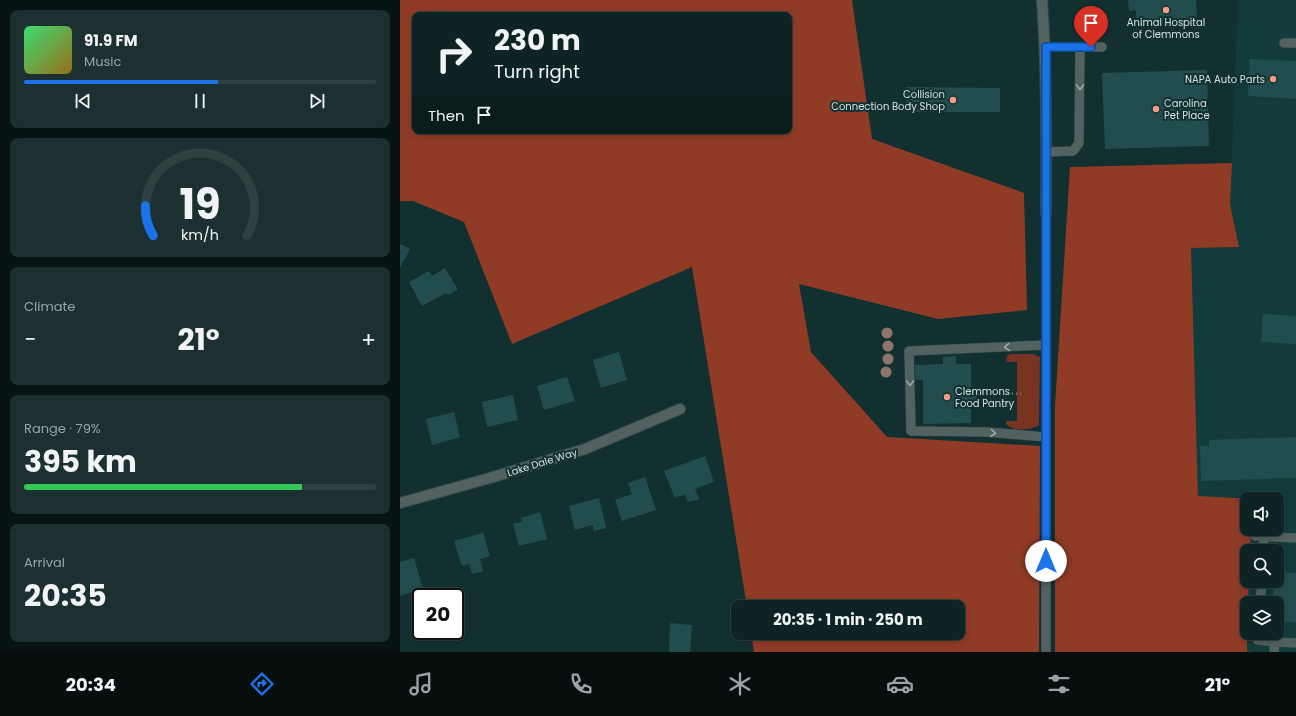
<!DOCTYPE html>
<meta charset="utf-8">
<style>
:root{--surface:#0e2424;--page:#1c3031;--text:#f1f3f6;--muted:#9ba4a6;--line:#2e4141;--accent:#1a73e8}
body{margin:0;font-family:Poppins,sans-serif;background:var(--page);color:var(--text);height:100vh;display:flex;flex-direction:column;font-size:15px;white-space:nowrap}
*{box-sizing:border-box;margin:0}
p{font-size:13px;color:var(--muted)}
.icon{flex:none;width:22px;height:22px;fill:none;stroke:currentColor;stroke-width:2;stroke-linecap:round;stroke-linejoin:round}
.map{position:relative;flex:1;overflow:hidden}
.sheet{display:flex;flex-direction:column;gap:10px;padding:10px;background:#081414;width:400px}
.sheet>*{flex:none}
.hud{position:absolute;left:12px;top:12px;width:380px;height:122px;border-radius:8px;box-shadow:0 2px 6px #0003,0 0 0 1px var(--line);background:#0e2424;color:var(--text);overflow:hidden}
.buttons{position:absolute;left:840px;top:492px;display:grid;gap:8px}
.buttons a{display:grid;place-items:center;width:44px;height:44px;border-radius:8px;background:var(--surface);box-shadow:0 2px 6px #0003,0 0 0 1px var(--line);font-size:20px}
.speed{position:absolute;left:12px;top:588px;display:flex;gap:8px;font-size:20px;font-weight:700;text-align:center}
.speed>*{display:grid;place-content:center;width:52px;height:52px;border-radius:50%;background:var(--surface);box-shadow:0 2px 6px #0003,0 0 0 1px var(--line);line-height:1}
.speed .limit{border:2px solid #111;border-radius:6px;background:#fff;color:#111}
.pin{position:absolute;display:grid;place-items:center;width:34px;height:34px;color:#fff;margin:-41px -17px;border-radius:50% 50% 50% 0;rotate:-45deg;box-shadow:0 0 4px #0007}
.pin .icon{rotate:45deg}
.me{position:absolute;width:44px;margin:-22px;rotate:0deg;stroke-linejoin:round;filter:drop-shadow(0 0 3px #0008)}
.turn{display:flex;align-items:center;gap:14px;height:84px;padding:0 16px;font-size:18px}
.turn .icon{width:52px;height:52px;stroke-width:2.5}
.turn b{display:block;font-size:28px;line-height:34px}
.then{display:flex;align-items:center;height:38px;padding:0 16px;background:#0003;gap:8px;font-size:15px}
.big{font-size:30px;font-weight:700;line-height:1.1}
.sheet .tile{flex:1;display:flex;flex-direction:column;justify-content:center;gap:6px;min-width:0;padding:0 14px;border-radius:8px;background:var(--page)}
.sheet .dial{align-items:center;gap:0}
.dial svg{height:104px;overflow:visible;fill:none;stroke:var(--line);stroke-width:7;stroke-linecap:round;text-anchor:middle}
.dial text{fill:var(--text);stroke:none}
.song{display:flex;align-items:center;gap:12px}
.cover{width:48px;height:48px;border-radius:6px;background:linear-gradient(135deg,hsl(140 70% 55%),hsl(40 70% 35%))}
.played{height:4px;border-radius:2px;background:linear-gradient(90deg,var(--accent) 55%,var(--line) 55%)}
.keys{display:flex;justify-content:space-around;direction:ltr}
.heat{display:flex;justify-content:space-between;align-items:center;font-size:22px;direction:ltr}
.charge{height:6px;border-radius:3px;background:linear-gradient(90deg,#34c759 79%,var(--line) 0)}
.trip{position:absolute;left:331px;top:600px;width:234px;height:40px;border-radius:8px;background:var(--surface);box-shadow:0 2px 6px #0003,0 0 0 1px var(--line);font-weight:700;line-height:40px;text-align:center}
.tabs{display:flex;height:64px;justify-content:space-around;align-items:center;background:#060e0e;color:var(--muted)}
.tabs .icon{width:28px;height:28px}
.tabs .current{color:var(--accent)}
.tabs b{font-size:18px;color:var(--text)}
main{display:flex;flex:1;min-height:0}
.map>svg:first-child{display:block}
.built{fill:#123b3c;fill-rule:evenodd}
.green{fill:#783321}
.forest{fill:#8f3b26;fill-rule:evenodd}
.building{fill:#224d4e}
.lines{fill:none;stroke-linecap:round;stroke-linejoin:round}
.service-casing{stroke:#324d4d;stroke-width:10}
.minor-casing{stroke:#324d4d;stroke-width:12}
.path{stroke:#667d7d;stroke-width:2.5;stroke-dasharray:1 3;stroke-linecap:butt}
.service{stroke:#546161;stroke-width:9}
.minor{stroke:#546161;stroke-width:10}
.tree{fill:#8f746a}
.oneway{stroke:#9aa8a8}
.route-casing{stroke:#114b97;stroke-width:10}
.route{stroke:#1a73e8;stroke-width:7}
.poi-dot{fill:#f49e88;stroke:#133030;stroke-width:1.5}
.labels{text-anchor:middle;stroke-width:4;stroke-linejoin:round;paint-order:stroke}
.poi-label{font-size:10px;fill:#d3e3e3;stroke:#133030;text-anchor:end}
.street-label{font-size:10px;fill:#d3e3e3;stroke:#133030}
</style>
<main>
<section class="sheet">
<div class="tile">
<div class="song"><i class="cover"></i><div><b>91.9 FM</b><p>Music</p></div></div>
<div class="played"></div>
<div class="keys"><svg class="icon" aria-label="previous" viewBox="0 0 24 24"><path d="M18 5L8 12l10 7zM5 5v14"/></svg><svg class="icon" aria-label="pause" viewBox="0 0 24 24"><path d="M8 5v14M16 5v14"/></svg><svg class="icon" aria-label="next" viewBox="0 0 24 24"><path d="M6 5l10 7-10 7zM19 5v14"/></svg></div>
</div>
<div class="tile dial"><svg viewBox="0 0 100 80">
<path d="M14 69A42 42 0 1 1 86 69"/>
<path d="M14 69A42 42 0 0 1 8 46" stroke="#1a73e8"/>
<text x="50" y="56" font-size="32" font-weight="700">19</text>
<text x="50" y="72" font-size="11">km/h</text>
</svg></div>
<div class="tile"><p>Climate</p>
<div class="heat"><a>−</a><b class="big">21°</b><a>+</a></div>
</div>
<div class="tile"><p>Range · 79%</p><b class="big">395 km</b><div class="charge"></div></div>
<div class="tile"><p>Arrival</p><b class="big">20:35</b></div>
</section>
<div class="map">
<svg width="896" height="652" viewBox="0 0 896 652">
<rect width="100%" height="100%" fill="#133030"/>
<path class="built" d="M838,0H896V652H840L848,529H877V499H851L850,497L798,498L788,248L839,247L830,204ZM847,551H877V581H847ZM847,603H877V633H847Z"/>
<path class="green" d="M610,354H633L640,357L639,425C631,430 613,432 606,424V421H617V362H606L607,356Z"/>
<g class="forest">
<path d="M0,0H452L472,139L624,193L627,310L538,319L399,284L411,352L487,437L640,446L639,652H354L351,633H558V607H347L292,267L112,344L64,222L13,201H0ZM15,15H389V131H15Z"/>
<path d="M832,163L830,204L839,247L791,248L798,496L853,499H847V529H851L850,551H847V581H849L848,603H847V651L852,652H655V406L670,167Z"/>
</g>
<g class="building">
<path d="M728,0H796L797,19L736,21V10L729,11Z"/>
<path d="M850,59L896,61V99L848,96Z"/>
<path d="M807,70L809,146L705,149L702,73Z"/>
<path d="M506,87L600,88V112H506Z"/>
<path d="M0,244L10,249L0,268Z"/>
<path d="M45,268L58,290L48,295L46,293L22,306L9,282L29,271L32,276Z"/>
<path d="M863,314L896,316V344L861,342Z"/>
<path d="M219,352L227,380L201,388L193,360Z"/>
<path d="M556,356V364H571V393H577V408H571V423L523,424V380H515V365L543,364V357Z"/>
<path d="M167,377L175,401L144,410L137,386Z"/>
<path d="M113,395L118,420L87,427L82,402Z"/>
<path d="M54,412L60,437L32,445L26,419Z"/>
<path d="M896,437V478L801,481L800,446H809V440Z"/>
<path d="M305,456L314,482L295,489L299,499L288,502L285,494L275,498L264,471Z"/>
<path d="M245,477L256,510L222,521L215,500L232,494L228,483Z"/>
<path d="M199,498L206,528L194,531L193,525L175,530L169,506Z"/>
<path d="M140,512L147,539L119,546L113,524L122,522L121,518Z"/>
<path d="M83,533L90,556L80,559L83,571L72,574L69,564L62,566L54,541Z"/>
<path d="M14,558L23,589L0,596V562Z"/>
<path d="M877,572L896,573V623L877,621V603H873L874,581H877Z"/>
<path d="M270,623L292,625L290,652H269Z"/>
</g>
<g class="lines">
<g class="service-casing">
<g id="service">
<path d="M884,43H896"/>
<path d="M646,47H702"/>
<path d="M646,152L673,151L679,143L680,48"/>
<path d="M646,214V652"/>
<path d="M646,345L509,351L511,431L587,432L646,437"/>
<path d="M855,536L896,538"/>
<path d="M863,551L864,536"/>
<path d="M860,603L862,581"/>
<path d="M858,633V640L875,642"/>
<path d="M874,652L875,642L896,643"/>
</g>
</g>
<g class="minor-casing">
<g id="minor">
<path d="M642,0C647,71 646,143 646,214"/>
<path d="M0,503L90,478L185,449L280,409"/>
</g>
</g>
<g class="path">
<path d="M596,393L624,394"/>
<path d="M571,401L596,400"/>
</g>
<use href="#service" class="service"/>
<use href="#minor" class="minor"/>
</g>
<g class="tree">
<circle cx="487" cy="333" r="5.5"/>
<circle cx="488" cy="346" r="5.5"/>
<circle cx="488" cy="359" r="5.5"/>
<circle cx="486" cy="372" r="5.5"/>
</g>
<defs><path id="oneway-chevron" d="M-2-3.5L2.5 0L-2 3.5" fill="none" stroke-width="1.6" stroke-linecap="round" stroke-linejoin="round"/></defs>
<g class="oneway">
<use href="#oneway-chevron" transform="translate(680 87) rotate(90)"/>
<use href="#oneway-chevron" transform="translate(607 347) rotate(177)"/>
<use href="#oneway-chevron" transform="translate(510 383) rotate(89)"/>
<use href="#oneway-chevron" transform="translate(593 433) rotate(5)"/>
</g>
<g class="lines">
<g class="route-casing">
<path id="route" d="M646,561V47H691"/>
</g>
<use href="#route" class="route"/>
</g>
<g class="poi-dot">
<circle cx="766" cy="10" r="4"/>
<circle cx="873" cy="79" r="4"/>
<circle cx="553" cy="100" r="4"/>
<circle cx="756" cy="109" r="4"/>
<circle cx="547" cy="397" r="4"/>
</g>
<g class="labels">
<g class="poi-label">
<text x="766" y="26" text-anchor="middle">Animal Hospital<tspan x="766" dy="12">of Clemmons</tspan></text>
<text x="865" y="83">NAPA Auto Parts</text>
<text x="545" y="98">Collision<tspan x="545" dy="12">Connection Body Shop</tspan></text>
<text x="764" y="107" text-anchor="start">Carolina<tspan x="764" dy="12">Pet Place</tspan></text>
<text x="555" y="395" text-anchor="start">Clemmons<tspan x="555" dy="12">Food Pantry</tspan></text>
</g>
<g class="street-label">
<text transform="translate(142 462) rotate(-17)" y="4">Lake Dale Way</text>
</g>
</g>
</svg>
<div class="buttons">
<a><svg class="icon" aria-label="sound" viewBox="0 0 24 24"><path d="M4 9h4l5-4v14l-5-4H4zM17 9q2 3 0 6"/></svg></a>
<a><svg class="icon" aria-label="search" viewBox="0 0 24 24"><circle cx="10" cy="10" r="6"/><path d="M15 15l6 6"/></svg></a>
<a><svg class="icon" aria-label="layers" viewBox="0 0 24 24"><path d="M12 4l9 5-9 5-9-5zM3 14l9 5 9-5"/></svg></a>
</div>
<div class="speed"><div class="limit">20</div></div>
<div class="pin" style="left:691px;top:47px;background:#d93025"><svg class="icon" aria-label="arrive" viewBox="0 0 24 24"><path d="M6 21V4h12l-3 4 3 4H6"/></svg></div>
<svg class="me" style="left:646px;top:561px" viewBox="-20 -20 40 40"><circle r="19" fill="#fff"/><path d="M0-13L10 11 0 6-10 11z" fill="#1a73e8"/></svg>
<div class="trip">20:35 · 1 min · 250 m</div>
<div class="hud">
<div class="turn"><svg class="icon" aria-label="right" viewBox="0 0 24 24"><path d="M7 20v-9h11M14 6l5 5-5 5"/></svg><div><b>230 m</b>Turn right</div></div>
<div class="then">Then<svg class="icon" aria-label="arrive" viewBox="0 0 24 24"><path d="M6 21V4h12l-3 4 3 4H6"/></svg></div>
</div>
</div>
</main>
<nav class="tabs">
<b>20:34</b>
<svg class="icon current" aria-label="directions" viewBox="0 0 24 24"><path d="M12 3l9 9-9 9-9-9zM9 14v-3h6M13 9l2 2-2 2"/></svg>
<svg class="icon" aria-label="music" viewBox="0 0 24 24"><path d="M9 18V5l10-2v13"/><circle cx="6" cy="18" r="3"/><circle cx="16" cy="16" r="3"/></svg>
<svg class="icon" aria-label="phone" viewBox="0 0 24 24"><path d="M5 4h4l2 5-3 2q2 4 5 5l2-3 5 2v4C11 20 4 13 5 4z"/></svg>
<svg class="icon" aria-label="climate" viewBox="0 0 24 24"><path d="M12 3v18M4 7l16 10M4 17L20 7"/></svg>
<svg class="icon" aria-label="car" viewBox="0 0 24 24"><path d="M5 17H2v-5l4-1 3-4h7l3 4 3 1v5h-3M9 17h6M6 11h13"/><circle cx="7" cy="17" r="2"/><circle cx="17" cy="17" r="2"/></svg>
<svg class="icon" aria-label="filters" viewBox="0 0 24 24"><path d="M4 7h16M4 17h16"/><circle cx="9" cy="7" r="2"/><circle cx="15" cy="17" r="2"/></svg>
<b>21°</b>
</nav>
